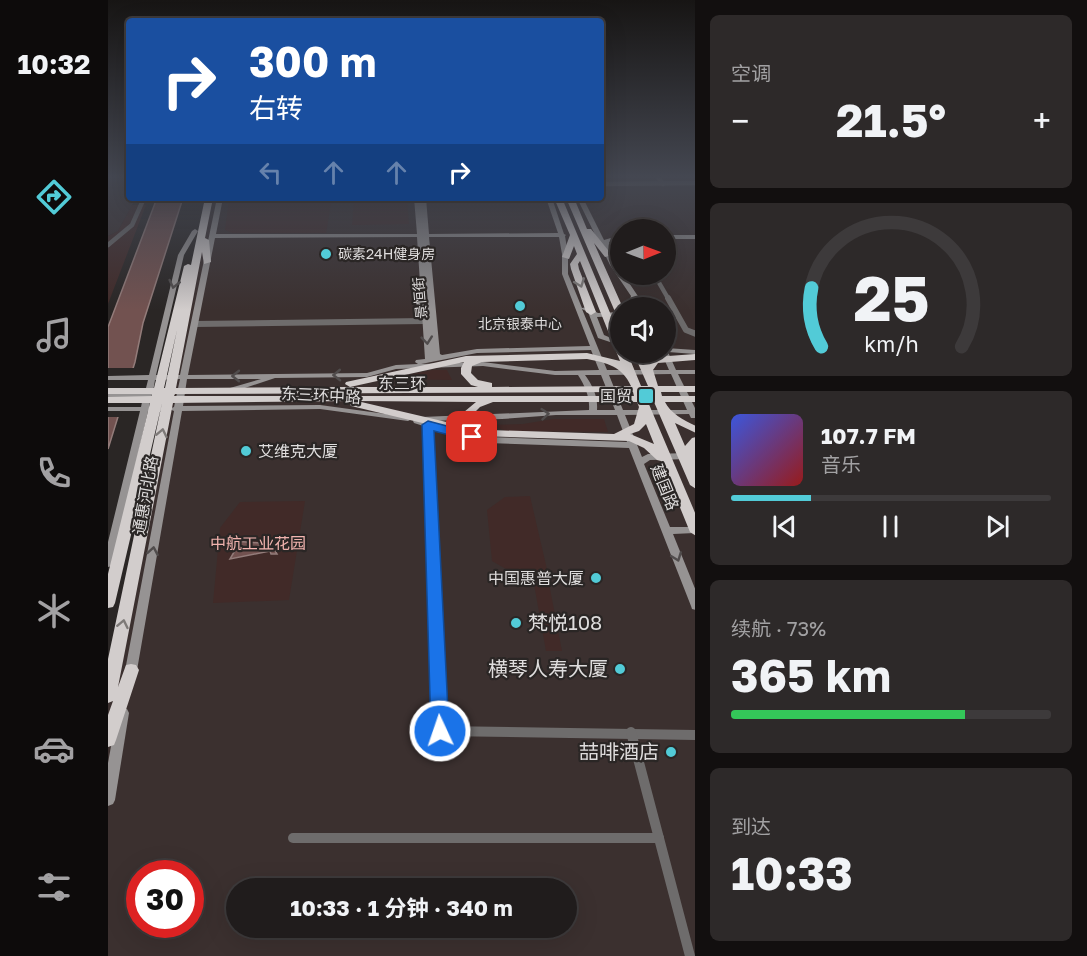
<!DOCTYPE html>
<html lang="zh">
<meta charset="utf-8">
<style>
:root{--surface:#201c1c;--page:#2d2929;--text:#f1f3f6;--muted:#a2a1a3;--line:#3d3a3b;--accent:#52cbd7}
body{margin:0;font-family:"Golos Text","Noto Sans SC",sans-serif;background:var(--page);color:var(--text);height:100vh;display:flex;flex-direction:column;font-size:22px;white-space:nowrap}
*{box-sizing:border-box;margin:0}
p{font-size:20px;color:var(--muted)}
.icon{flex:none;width:33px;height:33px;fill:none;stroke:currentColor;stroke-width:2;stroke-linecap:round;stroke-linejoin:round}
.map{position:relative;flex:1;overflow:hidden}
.sheet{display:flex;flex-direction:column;gap:15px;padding:15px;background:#120f0f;width:392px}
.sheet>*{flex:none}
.hud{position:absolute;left:18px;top:18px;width:478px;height:183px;border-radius:6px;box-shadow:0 6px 24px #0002,0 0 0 2px var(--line);background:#1a4fa0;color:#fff;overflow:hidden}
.needle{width:39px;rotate:89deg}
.fabs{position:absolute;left:502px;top:219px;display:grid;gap:12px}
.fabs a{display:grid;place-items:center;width:66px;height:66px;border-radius:50%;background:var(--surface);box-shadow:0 6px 24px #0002,0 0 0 2px var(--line);font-size:30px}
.speed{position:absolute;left:18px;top:860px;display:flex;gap:12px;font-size:30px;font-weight:700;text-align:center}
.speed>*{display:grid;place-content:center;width:78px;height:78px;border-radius:50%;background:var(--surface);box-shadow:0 6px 24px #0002,0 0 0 2px var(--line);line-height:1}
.speed .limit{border:9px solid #d22;background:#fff;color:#111}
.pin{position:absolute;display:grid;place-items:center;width:51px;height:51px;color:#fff;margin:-26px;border-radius:12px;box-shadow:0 3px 9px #0006}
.me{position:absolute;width:66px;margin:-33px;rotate:357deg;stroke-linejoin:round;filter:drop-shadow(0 0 4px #0008)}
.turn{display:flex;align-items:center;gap:21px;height:126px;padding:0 24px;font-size:27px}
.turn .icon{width:78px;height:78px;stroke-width:2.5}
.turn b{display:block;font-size:42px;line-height:51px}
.lanes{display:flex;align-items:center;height:57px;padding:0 24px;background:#0003;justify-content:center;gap:30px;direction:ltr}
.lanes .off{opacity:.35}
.big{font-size:45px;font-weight:700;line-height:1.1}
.sheet .tile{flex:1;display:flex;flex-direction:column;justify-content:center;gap:9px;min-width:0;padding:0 21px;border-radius:9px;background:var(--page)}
.sheet .dial{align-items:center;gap:0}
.dial svg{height:156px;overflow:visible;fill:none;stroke:var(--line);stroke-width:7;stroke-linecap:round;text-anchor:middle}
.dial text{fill:var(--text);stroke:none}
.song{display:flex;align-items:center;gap:18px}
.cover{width:72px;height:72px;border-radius:9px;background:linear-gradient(135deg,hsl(230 70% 55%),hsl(0 70% 35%))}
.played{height:6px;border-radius:3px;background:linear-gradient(90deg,var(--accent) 25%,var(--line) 25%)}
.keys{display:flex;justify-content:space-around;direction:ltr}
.heat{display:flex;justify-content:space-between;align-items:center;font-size:33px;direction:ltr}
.charge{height:9px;border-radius:4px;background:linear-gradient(90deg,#34c759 73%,var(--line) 0)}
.trip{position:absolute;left:118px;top:878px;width:351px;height:60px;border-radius:30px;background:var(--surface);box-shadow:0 6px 24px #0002,0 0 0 2px var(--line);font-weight:700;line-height:60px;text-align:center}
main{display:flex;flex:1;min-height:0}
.tabs{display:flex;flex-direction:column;width:108px;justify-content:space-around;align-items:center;background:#0d0b0b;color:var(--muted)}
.tabs .icon{width:42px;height:42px}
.tabs .on{color:var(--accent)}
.tabs b{font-size:27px;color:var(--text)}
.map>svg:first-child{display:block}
.built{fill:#3b302f;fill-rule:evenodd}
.green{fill:#412a28}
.water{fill:#725250;stroke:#937c7a;stroke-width:1.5}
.pier{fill:#2a2625}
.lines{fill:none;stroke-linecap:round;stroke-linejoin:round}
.street-far3{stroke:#6e6c6c;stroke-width:4.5}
.street-far2{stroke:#6e6c6c;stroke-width:6}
.street-far1{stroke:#6e6c6c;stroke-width:8}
.street{stroke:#6e6c6c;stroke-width:10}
.secondary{fill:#969393;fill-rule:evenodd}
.highway{fill:#d2cdcc;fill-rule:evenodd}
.oneway{stroke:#7e7a78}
.oneway2{stroke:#504c4c}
.route{fill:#1a73e8;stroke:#114b97;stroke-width:1.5}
.poi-dot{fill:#52cbd7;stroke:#2a2625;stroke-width:2}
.labels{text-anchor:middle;stroke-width:4.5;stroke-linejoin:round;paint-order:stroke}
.far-poi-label{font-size:14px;fill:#dfdddd;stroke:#2a2625;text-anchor:start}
.far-street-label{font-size:14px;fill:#dfdddd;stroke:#2a2625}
.street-label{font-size:16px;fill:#dfdddd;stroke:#2a2625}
.poi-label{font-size:16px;fill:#dfdddd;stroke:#2a2625;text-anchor:end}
.park-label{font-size:16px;fill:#f1b3ae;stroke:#2a2625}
.near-poi-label{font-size:20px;fill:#dfdddd;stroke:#2a2625;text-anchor:end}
</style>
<main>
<nav class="tabs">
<b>10:32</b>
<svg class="icon on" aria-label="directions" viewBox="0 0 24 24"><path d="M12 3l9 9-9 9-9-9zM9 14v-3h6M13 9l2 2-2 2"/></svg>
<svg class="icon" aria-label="music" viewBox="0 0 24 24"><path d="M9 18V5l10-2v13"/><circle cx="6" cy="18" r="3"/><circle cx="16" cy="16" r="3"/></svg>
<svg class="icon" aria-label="phone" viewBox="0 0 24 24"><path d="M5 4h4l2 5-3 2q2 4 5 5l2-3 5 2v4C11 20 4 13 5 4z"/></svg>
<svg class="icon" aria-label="climate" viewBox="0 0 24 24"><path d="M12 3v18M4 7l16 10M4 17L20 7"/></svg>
<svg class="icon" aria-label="car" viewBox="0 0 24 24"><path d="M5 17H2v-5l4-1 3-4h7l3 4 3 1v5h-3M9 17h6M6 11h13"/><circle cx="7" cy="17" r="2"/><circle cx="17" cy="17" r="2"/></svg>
<svg class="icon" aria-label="filters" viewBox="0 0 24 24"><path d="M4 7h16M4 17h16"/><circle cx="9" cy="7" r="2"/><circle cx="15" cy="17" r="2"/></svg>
</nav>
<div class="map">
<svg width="588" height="956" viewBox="0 0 588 956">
<rect width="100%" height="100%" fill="#2a2625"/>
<g class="built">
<path d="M0,176H21V198H28L10,231L0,236Z"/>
<path d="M494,176H587V956H0V673L103,198H494ZM513,230H558V274H513ZM513,308H558V352H513ZM32,873H82V924H32ZM129,888H459V927H129Z"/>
</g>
<g class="green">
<path d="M121,198H224L218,233H124L117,230Z"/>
<path d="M246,198H299L301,224L244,225Z"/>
<path d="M24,205H38L0,304V236L10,231Z"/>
<path d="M324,370H339L344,380L284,379Z"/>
<path d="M445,419H496L500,432L398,431L381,425L415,424Z"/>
<path d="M422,496L441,578H414L384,561L379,510L397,497Z"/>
<path d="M197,501L181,600L105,603L112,528L132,502Z"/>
<path d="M426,584H441L454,651H438Z"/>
</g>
<g class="water">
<path d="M49,198H75L35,323L27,362L0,449V327Z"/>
<path d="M126,541L164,544L171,542L166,549L169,554H163L162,551L122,559L129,547Z"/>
</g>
<path class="pier" d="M0,368H28L13,417H0Z"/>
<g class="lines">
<g class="street-far3">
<path d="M549,176L555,184"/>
<path d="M494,184L588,183"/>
<path d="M0,245L24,225L36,198"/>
<path d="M546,274L561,300"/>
</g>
<g class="street-far2">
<path d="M560,298L578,330L588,334"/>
<path d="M87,324L317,321"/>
<path d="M320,425L321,462"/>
</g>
<path class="street-far1" d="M321,460L330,675"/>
<g class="street">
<path d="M330,674L332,731L588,735"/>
<path d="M523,732L582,956"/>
<path d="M185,838H551"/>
</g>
<g class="secondary">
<path d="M109,198H115L108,234H309L306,198H312L315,234L312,198H318L321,234L450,233L438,198H444L456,234L458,235L457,236L460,254V274L474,308L479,307L490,313L513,312V316L489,317L496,335L503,338H513V342H502L490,338L480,312L474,309L499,370H561L553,352H558V348L588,350V354L560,352L568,370H588V374H570L588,410V418H583L581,414L517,415L534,457L540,454L582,453L586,456L582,459L542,460L536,464L562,527H588V533L565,534L588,591V610L584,609L583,606L521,448L379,443L347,436L306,423L305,421L314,417L481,410C482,397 477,386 470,375H447L375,366L288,369L259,377L167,378L125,392H122L121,390L122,388L153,379H79L75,406L212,405L300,417L304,419L300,421L212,409L74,411L28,676L26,679L22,681L18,679L16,676L66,411L61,409L66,407L72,379L47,380L45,392L49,394L43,396L41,407H52L56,409L52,411H40L5,563L4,566L0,567V542L32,411H0V407H33L35,397H0V393L37,392L40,380H0V376L41,375L70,255L84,231L87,229L90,231L76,255L48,375H72ZM309,237L317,359L308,360L307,362L310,364L288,365L259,373L80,375L107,238ZM321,237H451L454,254V274L482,346L369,349L334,355L332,354ZM483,350L491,370L447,371L375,362L313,364L369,353ZM563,374L579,410H515L501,375ZM477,375H493L507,410H489C490,397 485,386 477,375ZM448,415H509L519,442L379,437L352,432L319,421L394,419Z"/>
<path d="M469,198H475L496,240L513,235V239L501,242L504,248L500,250L513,272V274H515L538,308H531L527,302L529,308H522L521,302L523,296L502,265Z"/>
<rect x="558" y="235" width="30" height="4"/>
<path d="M15,708L19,709L21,713L7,800L5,804L0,806V763L9,713L11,709Z"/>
</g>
<g class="highway">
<path d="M97,198H105L97,238L101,240L103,262L96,264L94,252L68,388L242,387L237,384L238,382L358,356L479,353L512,361L472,261L470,264L471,269L488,312L483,315L478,312L463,269L462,264L469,254L466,246L461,259L454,257L462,235L446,198H454L513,339V352H519L533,386H540L525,352H535L540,363L543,358L547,357L588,354V360L550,363L545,370L550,386H588V392H553L554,396H588V402H557C562,413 577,421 588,426V433L567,423L577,446L584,438L588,437V489L582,485L546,402H540L588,515V536L582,532L553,461L549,460L536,448L521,441L369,436L243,406L242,404L245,401L65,403L10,687L18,665L23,664L28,665L31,670L8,740L6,745L0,747V715L5,701L0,703V659L54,403L7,603L5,607L0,608V574L42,403H0V397L44,396V394H0V388H46L76,266L80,264L83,265ZM69,330L57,388H56ZM479,359C499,363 514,366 523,386L384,387V383L370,380L363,373L364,366L374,362ZM356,362L353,368V374L363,385L370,387H242ZM525,392L526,396H66L67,394ZM536,392H542L544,396H537ZM249,401L368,402L356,412L360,425L364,428ZM385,402H529L531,407L526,424L506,434L382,430L371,423L367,412L372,407ZM538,424L546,444L522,434L531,431Z"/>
<path d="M458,198H466L479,229H483L504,255L497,257L486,243L515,308H513V317L508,314Z"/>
</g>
</g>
<defs><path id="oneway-chevron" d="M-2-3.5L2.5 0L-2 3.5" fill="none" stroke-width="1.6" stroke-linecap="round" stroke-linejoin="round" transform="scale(1.5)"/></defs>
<g class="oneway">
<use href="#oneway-chevron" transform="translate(472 283) rotate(69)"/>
<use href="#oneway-chevron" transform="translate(54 433) rotate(-78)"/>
<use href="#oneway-chevron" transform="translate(15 624) rotate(-78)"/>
</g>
<g class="oneway2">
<use href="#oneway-chevron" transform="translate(66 284) rotate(103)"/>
<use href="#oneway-chevron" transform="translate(319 340) rotate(84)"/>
<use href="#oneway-chevron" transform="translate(229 375) rotate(179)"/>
<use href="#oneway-chevron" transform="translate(128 376) rotate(180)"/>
<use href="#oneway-chevron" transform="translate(437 414) rotate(-5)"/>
<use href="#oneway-chevron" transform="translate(45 551) rotate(-80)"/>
<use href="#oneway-chevron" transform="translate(569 557) rotate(69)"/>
</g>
<linearGradient id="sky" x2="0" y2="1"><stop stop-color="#171514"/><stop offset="0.57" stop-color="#444751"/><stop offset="1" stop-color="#444751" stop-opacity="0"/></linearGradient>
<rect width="588" height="310" fill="url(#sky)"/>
<path class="route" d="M320,421L369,434L371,437L364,441L326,431L341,731L339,737L332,739L325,737L323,731L314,425Z"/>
<g class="poi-dot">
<circle cx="218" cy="254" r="6"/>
<circle cx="412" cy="306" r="6"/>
<rect x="530" y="388" width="16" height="16" rx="3"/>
<circle cx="138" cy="451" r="6"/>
<circle cx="488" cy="578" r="6"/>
<circle cx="408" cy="623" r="6"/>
<circle cx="512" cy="669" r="6"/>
<circle cx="563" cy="752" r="6"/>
</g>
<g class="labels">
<g class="far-poi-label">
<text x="230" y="259">碳素24H健身房</text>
<text x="412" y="329" text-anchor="middle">北京银泰中心</text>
</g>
<g class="far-street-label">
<text transform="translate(312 298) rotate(-95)" y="5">景恒街</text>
</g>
<g class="street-label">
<text x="294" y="389">东三环</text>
<text transform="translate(213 395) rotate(3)" y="6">东三环中路</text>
<text transform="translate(557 487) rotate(68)" y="6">建国路</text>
<text transform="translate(37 495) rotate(-80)" y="6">通惠河北路</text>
</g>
<g class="poi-label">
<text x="524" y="402">国贸</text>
<text x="150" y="457" text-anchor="start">艾维克大厦</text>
<text x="476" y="584">中国惠普大厦</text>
</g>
<g class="park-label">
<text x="150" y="549">中航工业花园</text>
</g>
<g class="near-poi-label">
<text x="420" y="630" text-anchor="start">梵悦108</text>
<text x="500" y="676">横琴人寿大厦</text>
<text x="551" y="759">喆啡酒店</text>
</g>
</g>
</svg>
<div class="fabs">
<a><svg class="needle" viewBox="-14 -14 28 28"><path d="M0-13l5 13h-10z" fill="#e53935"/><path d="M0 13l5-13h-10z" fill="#a2a1a3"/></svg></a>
<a><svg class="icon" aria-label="sound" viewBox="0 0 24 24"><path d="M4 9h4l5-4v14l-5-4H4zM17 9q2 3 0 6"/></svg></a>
</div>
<div class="speed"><div class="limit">30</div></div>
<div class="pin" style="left:364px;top:437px;background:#d93025"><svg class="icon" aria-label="arrive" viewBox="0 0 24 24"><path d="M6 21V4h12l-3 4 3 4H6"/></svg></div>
<svg class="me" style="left:332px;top:731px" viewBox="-20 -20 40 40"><circle r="17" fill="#1a73e8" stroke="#fff" stroke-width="3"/><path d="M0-11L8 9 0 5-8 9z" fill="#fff"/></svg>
<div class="trip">10:33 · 1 分钟 · 340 m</div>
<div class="hud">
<div class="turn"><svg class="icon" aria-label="right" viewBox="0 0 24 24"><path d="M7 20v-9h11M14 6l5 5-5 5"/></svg><div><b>300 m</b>右转</div></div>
<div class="lanes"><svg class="icon off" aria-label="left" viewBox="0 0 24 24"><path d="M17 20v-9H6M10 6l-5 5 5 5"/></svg><svg class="icon off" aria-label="ahead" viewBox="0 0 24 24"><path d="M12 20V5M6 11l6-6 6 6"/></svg><svg class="icon off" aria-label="ahead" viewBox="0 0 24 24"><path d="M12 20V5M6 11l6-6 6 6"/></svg><svg class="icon" aria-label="right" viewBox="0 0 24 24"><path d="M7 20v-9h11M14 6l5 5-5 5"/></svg></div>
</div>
</div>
<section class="sheet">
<div class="tile"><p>空调</p>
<div class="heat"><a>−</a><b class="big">21.5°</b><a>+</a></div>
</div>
<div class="tile dial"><svg viewBox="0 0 100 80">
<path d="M14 69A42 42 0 1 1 86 69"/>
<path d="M14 69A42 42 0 0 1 9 39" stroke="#52cbd7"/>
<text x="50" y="56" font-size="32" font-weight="700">25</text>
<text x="50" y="72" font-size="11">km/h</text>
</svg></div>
<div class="tile">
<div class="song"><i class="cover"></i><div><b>107.7 FM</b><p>音乐</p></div></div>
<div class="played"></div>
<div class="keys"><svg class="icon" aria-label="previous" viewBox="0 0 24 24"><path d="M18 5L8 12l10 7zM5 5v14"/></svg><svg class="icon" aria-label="pause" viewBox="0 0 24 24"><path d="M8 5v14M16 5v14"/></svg><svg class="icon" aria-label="next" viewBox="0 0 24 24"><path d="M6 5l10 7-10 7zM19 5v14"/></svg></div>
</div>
<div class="tile"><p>续航 · 73%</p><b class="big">365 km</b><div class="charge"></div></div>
<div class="tile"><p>到达</p><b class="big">10:33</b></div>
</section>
</main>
